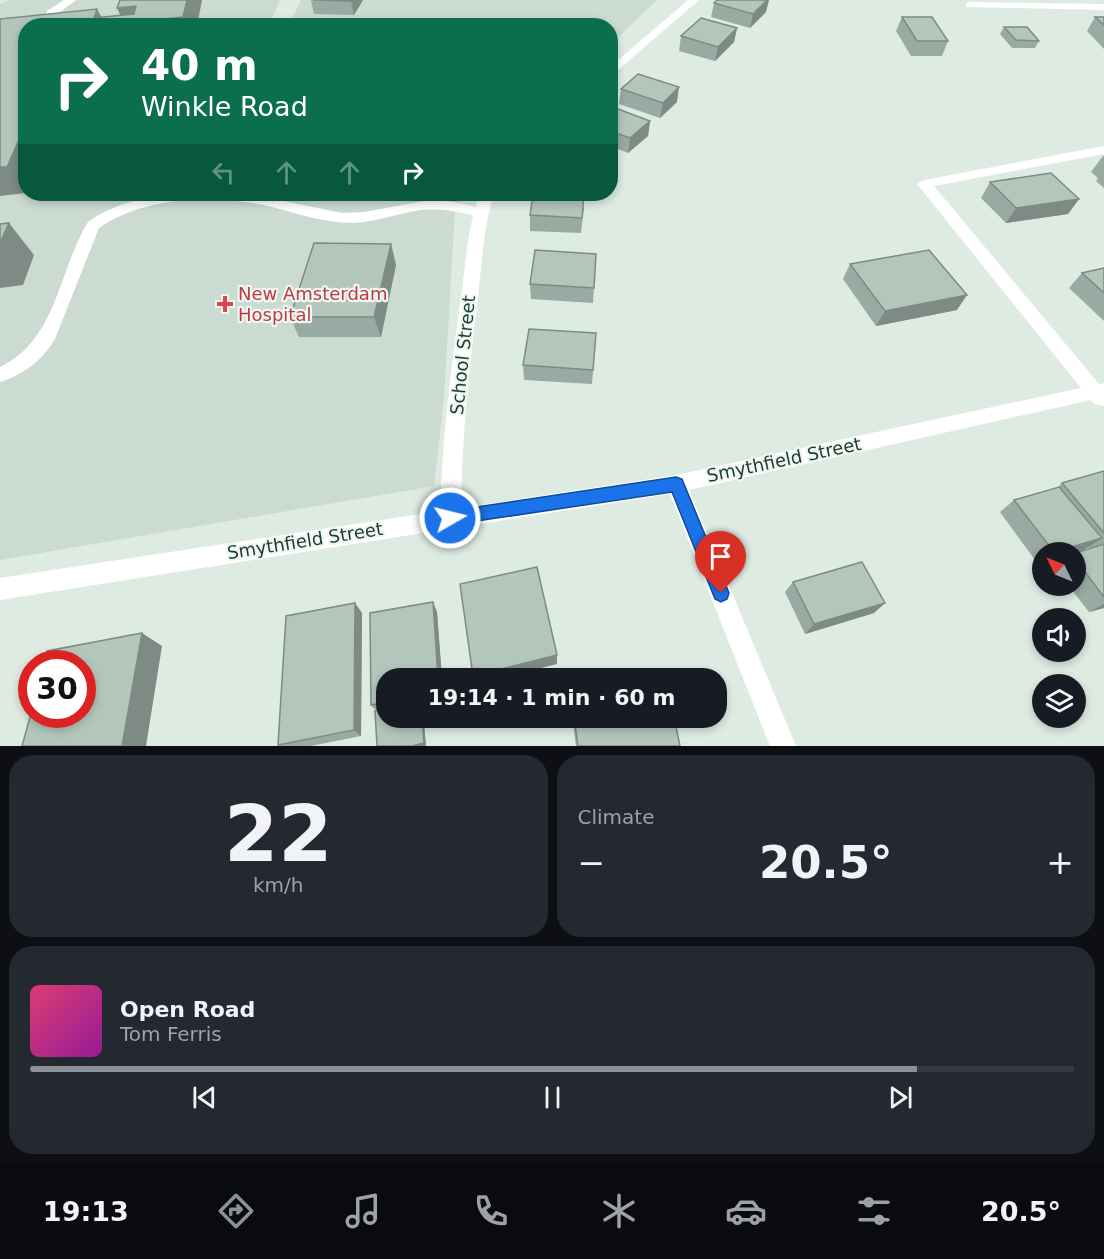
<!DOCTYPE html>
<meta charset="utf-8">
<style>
:root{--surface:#171b24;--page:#242831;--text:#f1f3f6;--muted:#9ea1a6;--line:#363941;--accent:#8c9099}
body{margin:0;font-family:"DejaVu Sans",sans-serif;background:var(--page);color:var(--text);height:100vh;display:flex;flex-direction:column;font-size:22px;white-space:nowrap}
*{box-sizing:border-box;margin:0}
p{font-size:20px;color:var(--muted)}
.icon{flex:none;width:33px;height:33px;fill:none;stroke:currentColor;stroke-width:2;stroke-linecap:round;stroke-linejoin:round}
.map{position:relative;height:746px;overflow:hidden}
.panel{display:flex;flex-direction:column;gap:9px;padding:9px;background:#0d0f14;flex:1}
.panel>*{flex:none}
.hud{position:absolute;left:18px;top:18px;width:600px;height:183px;border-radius:24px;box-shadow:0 3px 9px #0003;background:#0b6e4f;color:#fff;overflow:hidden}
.needle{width:39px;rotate:313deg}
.fabs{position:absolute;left:1032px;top:542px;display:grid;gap:12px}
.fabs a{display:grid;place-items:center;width:54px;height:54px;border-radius:50%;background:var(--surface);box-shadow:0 3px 9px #0003;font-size:30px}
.speed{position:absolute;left:18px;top:650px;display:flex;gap:12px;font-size:30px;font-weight:700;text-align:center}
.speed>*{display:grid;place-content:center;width:78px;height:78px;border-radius:50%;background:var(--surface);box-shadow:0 3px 9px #0003;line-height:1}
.speed .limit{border:9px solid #d22;background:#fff;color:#111}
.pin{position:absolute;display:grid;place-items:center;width:51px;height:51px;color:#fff;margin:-62px -26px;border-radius:50% 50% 50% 0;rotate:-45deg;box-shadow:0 0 6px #0007}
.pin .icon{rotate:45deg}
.me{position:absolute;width:66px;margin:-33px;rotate:82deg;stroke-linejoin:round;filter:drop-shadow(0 0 4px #0008)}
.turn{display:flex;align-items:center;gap:21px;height:126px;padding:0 24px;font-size:27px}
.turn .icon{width:78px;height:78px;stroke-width:2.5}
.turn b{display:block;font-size:42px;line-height:51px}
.lanes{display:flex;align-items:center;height:57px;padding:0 24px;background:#0003;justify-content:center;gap:30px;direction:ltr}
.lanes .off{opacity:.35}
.big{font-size:45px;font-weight:700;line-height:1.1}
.panel .card{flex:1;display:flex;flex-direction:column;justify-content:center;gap:9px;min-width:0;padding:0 21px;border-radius:24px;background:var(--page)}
.panel .dial{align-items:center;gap:0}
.dial b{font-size:78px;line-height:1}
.song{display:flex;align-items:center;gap:18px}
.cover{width:72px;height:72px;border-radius:9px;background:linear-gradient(135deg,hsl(340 70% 55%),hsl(300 70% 35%))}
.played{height:6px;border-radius:3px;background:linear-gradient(90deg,var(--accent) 85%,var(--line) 85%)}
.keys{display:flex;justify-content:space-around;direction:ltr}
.heat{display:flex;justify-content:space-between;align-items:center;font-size:33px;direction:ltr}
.panel .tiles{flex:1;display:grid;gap:9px;grid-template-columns:1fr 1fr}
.card:last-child{grid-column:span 2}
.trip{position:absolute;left:376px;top:668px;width:351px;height:60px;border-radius:24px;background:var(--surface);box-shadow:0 3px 9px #0003;font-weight:700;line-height:60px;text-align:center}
.dock{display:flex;height:96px;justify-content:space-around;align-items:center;background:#090b0e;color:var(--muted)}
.dock .icon{width:42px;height:42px}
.dock .active{color:var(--accent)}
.dock b{font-size:27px;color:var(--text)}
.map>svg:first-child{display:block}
.built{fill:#cbdbd2}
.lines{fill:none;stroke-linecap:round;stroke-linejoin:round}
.lane{fill:#fff;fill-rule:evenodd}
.street{fill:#fff;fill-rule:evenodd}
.wall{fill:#99aaa2}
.shaded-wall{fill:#7d8b84}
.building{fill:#b2c6bc;stroke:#7d8b84;stroke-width:1.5}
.route{fill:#1a73e8;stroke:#114b97;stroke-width:1.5}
.health-dot{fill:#e0444e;stroke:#eef7f2;stroke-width:2}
.labels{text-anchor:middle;stroke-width:4.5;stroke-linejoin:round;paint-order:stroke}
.health-label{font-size:18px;fill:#be3a42;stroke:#eef7f2;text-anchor:start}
.street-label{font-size:18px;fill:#1d3c30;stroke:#eef7f2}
</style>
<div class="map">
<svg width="1104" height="746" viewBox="0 0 1104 746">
<rect width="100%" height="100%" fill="#ddebe3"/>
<g class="built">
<path d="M10,0H280L269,25L26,26V194H466L455,210L444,399L434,486L0,560V4Z"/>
<path d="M301,0H657L611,44L610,26H288Z"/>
</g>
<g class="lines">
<g class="lane">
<path d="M64,0H76L55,16L50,26H40L47,11Z"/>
<path d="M172,194H249L342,213L364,212L430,200L455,202L485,209L487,212L480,217C460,212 441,208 421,210C398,213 376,222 353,223C324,223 296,213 268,206C215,194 145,196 99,228L55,339C43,360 23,375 0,382V367C57,340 58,271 88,222C113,204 142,198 172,194Z"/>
</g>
<g class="street">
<path d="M688,0H699L610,77V67Z"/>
<path d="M970,2L1104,4V10L966,7V3Z"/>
<path d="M1104,146V154L934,186L1099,384L1104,383V406L1094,404L1091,400L689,490L796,746H770L670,494L0,600V578L440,511C442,439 451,368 461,297C466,262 467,227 480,194H494C483,228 482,263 478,298C469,368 462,437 461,508L676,475L1081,388L917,184L924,180Z"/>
</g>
</g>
<g class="wall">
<path d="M311,0H363L354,15L314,14Z"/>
<path d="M714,3L766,12L750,28L711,17Z"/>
<path d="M902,17L948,41L942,56H911L896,31Z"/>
<path d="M1095,17H1104V49L1087,31Z"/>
<path d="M1004,27L1039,41L1035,48H1012L1000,34Z"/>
<path d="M737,28L734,42L715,61L679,51L681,36Z"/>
<path d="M621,89L677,102L660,118L619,104Z"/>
<path d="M610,106L650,121L648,136L628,153L610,146Z"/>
<path d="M1103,156H1104V188L1096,181L1098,178L1091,172Z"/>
<path d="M990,182L1079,199L1068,214L1006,223L981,198Z"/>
<path d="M584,208L581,233L530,231V215Z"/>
<path d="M391,244L396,265L381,337H299L290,317Z"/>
<path d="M596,254L593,303L531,299L530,284Z"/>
<path d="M850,264L957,310L876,326L843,279Z"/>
<path d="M1104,268V321L1069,288L1082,273Z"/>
<path d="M596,333L592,384L524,380L523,365Z"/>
<path d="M1104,471V608L1089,612L1068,585H1076V553L1089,549L1088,547L1084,550L1076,552H1042V563L1038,564L1000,512L1014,500L1057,488L1062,483Z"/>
<path d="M793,582L885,603L874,613L805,634L785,592Z"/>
<path d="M433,602L437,612L442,678H387V717H441L442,720L424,724L426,746H377L375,711H377L371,705L370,613Z"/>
<path d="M355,603L362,613L361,736L311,746H280L278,745Z"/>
<path d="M572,717H674L680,746H576Z"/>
</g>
<g class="shaded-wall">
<path d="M187,0H202L197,26H97L94,18L97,9L106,25L124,23L117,8Z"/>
<path d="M352,0H363L354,15L351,1Z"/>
<path d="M767,0H769L766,12L750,28L753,14Z"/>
<path d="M737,28L734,42L715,61L718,47Z"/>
<path d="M679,87L677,102L660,118L663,103Z"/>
<path d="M650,121L648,136L628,153L630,138Z"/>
<path d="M26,124V193L0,196V167Z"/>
<path d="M614,155L613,170L610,172V158Z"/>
<path d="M1079,199L1068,214L1006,223L1016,208Z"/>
<path d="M9,223L34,255L23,285L0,288V243Z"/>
<path d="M391,244L396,265L381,337L374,317Z"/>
<path d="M967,295L957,310L876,326L885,311Z"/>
<path d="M1102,538L1084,550L1076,552H1057Z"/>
<path d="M433,602L437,612L442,678H438Z"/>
<path d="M355,603L362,613L361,736L354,730Z"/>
<path d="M885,603L874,613L805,634L814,624Z"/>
<path d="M1104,604V608L1089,612Z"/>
<path d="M142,633L162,646L146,746H122Z"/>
<path d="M557,655V664L501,678H474L473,676Z"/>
<path d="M436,717H441L442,720L424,724L426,746H412L422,720Z"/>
</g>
<g class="building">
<path d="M120,0H187L183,17L97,26H26V124L7,167H0V19L97,9L94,18L134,14L136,6L117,8Z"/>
<path d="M314,0H352L351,1Z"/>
<path d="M717,0H767L753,14L714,3Z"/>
<path d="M902,17H932L948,41H917Z"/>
<path d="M1095,17H1104V25Z"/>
<path d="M701,18L737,28L718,47L681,36Z"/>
<path d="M188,21L187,26H142Z"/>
<path d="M1004,27H1027L1039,41L1016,40Z"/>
<path d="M638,74L679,87L663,103L621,89Z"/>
<path d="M610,106L650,121L630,138L610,131Z"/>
<path d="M1051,173L1079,199L1016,208L990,182Z"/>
<path d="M533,194H584L582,218L530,215Z"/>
<path d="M9,223L0,243V224Z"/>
<path d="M314,243L391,244L374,317H290Z"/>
<path d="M535,250L596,254L594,288L530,284Z"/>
<path d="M929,250L967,295L885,311L850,264Z"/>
<path d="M1104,268V293L1082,273Z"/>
<path d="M529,329L596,333L593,370L523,365Z"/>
<path d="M1104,471V533L1062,483Z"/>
<path d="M1059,487L1102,538L1054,552L1014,500Z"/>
<path d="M1104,544V597L1076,560V553Z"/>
<path d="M862,562L885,603L814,624L793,582Z"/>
<path d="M537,567L557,655L473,676L460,584Z"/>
<path d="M433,602L438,678H387V702L371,705L370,613Z"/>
<path d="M355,603L354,730L278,745L286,616Z"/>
<path d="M142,633L122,746H22L32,710V714H82V663H44L47,651Z"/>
<path d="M387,709V717H436L422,720L424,743L412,746H377L375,711Z"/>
<path d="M574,717H674L680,746H578Z"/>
</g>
<path class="route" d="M676,477L682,479L684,484L729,593L727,599L721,602L715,599L672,492L450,525L444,523L442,518L444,513L450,511Z"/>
<path class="health-dot" d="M222 295h6v6h6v6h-6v6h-6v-6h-6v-6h6z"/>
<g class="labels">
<g class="health-label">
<text x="238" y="300">New Amsterdam<tspan x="238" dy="21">Hospital</tspan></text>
</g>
<g class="street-label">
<text transform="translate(463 355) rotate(-84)" y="6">School Street</text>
<text transform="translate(784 460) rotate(-12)" y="6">Smythfield Street</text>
<text transform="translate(305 541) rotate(-9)" y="6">Smythfield Street</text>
</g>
</g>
</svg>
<div class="fabs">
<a><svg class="needle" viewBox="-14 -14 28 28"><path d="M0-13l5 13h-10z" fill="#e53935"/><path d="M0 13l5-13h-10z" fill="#9ea1a6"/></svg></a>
<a><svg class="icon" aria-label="sound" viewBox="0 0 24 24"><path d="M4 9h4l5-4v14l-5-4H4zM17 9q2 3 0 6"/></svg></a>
<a><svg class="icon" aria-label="layers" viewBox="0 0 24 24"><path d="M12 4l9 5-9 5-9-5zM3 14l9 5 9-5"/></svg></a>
</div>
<div class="speed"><div class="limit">30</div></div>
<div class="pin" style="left:721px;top:593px;background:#d93025"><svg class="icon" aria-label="arrive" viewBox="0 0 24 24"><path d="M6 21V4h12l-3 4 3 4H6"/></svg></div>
<svg class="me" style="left:450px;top:518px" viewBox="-20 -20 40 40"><circle r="17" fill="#1a73e8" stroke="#fff" stroke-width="3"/><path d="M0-11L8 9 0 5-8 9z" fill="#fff"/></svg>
<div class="trip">19:14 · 1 min · 60 m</div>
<div class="hud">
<div class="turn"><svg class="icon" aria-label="right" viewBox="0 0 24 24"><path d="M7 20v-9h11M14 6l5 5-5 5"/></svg><div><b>40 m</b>Winkle Road</div></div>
<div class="lanes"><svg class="icon off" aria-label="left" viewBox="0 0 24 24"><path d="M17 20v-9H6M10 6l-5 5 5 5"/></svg><svg class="icon off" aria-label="ahead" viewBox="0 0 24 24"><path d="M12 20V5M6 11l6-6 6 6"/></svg><svg class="icon off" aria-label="ahead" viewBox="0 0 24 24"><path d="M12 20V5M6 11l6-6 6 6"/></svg><svg class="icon" aria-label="right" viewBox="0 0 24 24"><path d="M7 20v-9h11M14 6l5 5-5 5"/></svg></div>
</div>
</div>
<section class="panel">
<div class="tiles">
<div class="card dial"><b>22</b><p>km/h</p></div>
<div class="card"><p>Climate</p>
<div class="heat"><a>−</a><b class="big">20.5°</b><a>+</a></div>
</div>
<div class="card">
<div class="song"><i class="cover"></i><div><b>Open Road</b><p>Tom Ferris</p></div></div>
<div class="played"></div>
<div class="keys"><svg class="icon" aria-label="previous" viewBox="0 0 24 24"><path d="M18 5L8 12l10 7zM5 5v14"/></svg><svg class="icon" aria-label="pause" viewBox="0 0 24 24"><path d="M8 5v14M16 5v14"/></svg><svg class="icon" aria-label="next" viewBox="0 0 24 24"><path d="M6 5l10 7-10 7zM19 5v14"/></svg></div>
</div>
</div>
</section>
<nav class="dock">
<b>19:13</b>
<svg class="icon active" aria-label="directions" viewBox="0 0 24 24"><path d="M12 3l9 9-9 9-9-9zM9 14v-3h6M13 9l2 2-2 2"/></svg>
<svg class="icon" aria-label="music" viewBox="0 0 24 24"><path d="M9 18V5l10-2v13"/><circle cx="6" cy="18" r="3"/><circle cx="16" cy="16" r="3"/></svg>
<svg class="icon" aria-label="phone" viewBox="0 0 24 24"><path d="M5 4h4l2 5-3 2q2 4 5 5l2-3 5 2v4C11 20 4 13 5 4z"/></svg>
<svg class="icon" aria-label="climate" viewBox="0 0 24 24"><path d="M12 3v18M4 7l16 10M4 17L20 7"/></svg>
<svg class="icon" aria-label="car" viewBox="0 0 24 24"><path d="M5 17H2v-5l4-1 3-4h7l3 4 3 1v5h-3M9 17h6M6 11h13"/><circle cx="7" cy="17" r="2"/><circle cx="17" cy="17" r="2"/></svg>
<svg class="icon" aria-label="filters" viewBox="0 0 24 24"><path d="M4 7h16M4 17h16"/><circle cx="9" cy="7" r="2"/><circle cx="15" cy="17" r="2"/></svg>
<b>20.5°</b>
</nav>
